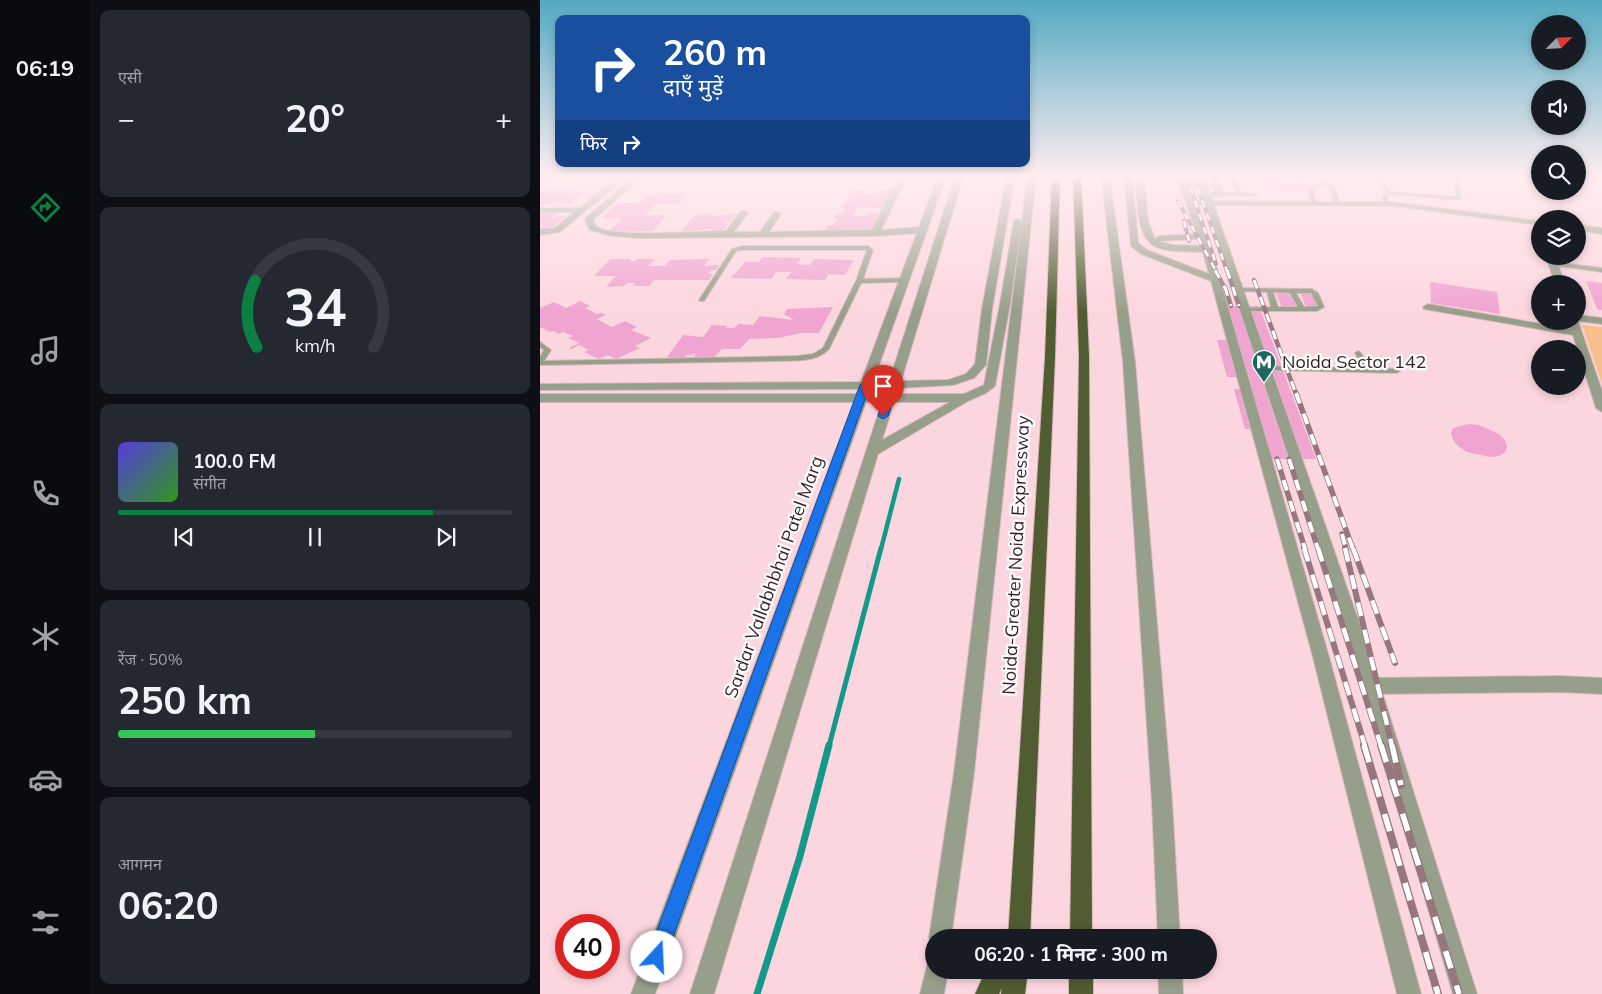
<!DOCTYPE html>
<html lang="hi">
<meta charset="utf-8">
<style>
:root{--surface:#171b24;--page:#242831;--text:#f1f3f6;--muted:#9ea1a6;--line:#363941;--accent:#0b8043}
body{margin:0;font-family:Mulish,"Noto Sans Devanagari",sans-serif;background:var(--page);color:var(--text);height:100vh;display:flex;flex-direction:column;font-size:19px;white-space:nowrap}
*{box-sizing:border-box;margin:0}
p{font-size:16px;color:var(--muted)}
.icon{flex:none;width:28px;height:28px;fill:none;stroke:currentColor;stroke-width:2;stroke-linecap:round;stroke-linejoin:round}
.map{position:relative;flex:1;overflow:hidden}
.details{display:flex;flex-direction:column;gap:10px;padding:10px;background:#0d0f14;width:450px}
.details>*{flex:none}
.guide{position:absolute;left:15px;top:15px;width:475px;height:152px;border-radius:10px;box-shadow:0 2px 8px #0003;background:#1a4fa0;color:#fff;overflow:hidden}
.needle{width:32px;rotate:66deg}
.buttons{position:absolute;left:991px;top:15px;display:grid;gap:10px}
.buttons a{display:grid;place-items:center;width:55px;height:55px;border-radius:50%;background:var(--surface);box-shadow:0 2px 8px #0003;font-size:25px}
.speed{position:absolute;left:15px;top:914px;display:flex;gap:10px;font-size:25px;font-weight:700;text-align:center}
.speed>*{display:grid;place-content:center;width:65px;height:65px;border-radius:50%;background:var(--surface);box-shadow:0 2px 8px #0003;line-height:1}
.speed .limit{border:8px solid #d22;background:#fff;color:#111}
.pin{position:absolute;display:grid;place-items:center;width:42px;height:42px;color:#fff;margin:-51px -21px;border-radius:50% 50% 50% 0;rotate:-45deg;box-shadow:0 0 5px #0007}
.pin .icon{rotate:45deg}
.me{position:absolute;width:55px;margin:-28px;rotate:20deg;stroke-linejoin:round;filter:drop-shadow(0 0 4px #0008)}
.turn{display:flex;align-items:center;gap:18px;height:105px;padding:0 25px;font-size:22px}
.turn .icon{width:65px;height:65px;stroke-width:2.5}
.turn b{display:block;font-size:35px;line-height:42px}
.then{display:flex;align-items:center;height:48px;padding:0 25px;background:#0003;gap:10px;font-size:19px}
.big{font-size:38px;font-weight:700;line-height:1.1}
.details .tile{flex:1;display:flex;flex-direction:column;justify-content:center;gap:8px;min-width:0;padding:0 18px;border-radius:10px;background:var(--page)}
.details .dial{align-items:center;gap:0}
.dial svg{height:130px;overflow:visible;fill:none;stroke:var(--line);stroke-width:7;stroke-linecap:round;text-anchor:middle}
.dial text{fill:var(--text);stroke:none}
.song{display:flex;align-items:center;gap:15px}
.cover{width:60px;height:60px;border-radius:8px;background:linear-gradient(135deg,hsl(250 70% 55%),hsl(110 70% 35%))}
.played{height:5px;border-radius:2px;background:linear-gradient(90deg,var(--accent) 80%,var(--line) 80%)}
.keys{display:flex;justify-content:space-around;direction:ltr}
.heat{display:flex;justify-content:space-between;align-items:center;font-size:28px;direction:ltr}
.charge{height:8px;border-radius:4px;background:linear-gradient(90deg,#34c759 50%,var(--line) 0)}
.trip{position:absolute;left:385px;top:929px;width:292px;height:50px;border-radius:25px;background:var(--surface);box-shadow:0 2px 8px #0003;font-weight:700;line-height:50px;text-align:center}
main{display:flex;flex:1;min-height:0}
.tab-bar{display:flex;flex-direction:column;width:90px;justify-content:space-around;align-items:center;background:#090b0e;color:var(--muted)}
.tab-bar .icon{width:35px;height:35px}
.tab-bar .selected{color:var(--accent)}
.tab-bar b{font-size:22px;color:var(--text)}
.map>svg:first-child{display:block}
.green{fill:#f6bf8c}
.lines{fill:none;stroke-linecap:round;stroke-linejoin:round}
.stream-far2{stroke:#13988a;stroke-width:4.5}
.stream-far1{stroke:#13988a;stroke-width:5}
.stream{stroke:#13988a;stroke-width:7}
.building{fill:#f0a4d0}
.service-casing{stroke:#d8b5bd;stroke-width:2}
.minor-casing{stroke:#d8b5bd;stroke-width:2}
.tertiary-casing{stroke:#d8b5bd;stroke-width:2}
.trunk-casing{stroke:#d8b5bd;stroke-width:2}
.service{fill:#969f89;fill-rule:evenodd}
.minor{fill:#969f89;fill-rule:evenodd}
.tertiary{fill:#969f89;fill-rule:evenodd}
.trunk{fill:#4f5d31;fill-rule:evenodd}
.rail-far4-casing{stroke:#96777e;stroke-width:4}
.rail-far3-casing{stroke:#96777e;stroke-width:4.5}
.rail-far2-casing{stroke:#96777e;stroke-width:5.5}
.rail-far1-casing{stroke:#96777e;stroke-width:6}
.rail-casing{stroke:#96777e;stroke-width:8}
.rail-far4{stroke:#fff;stroke-width:2.5;stroke-dasharray:7;stroke-linecap:butt}
.rail-far3{stroke:#fff;stroke-width:3;stroke-dasharray:9;stroke-linecap:butt}
.rail-far2{stroke:#fff;stroke-width:4;stroke-dasharray:11;stroke-linecap:butt}
.rail-far1{stroke:#fff;stroke-width:4.5;stroke-dasharray:14;stroke-linecap:butt}
.rail{stroke:#fff;stroke-width:5.5;stroke-dasharray:18;stroke-linecap:butt}
.route{fill:#1a73e8;stroke:#114b97}
.labels{text-anchor:middle;stroke-width:4.5;stroke-linejoin:round;paint-order:stroke}
.poi-label{font-size:18px;fill:#351e24;stroke:#fff;text-anchor:start}
.street-label{font-size:18px;fill:#351e24;stroke:#fff}
</style>
<main>
<nav class="tab-bar">
<b>06:19</b>
<svg class="icon selected" aria-label="directions" viewBox="0 0 24 24"><path d="M12 3l9 9-9 9-9-9zM9 14v-3h6M13 9l2 2-2 2"/></svg>
<svg class="icon" aria-label="music" viewBox="0 0 24 24"><path d="M9 18V5l10-2v13"/><circle cx="6" cy="18" r="3"/><circle cx="16" cy="16" r="3"/></svg>
<svg class="icon" aria-label="phone" viewBox="0 0 24 24"><path d="M5 4h4l2 5-3 2q2 4 5 5l2-3 5 2v4C11 20 4 13 5 4z"/></svg>
<svg class="icon" aria-label="climate" viewBox="0 0 24 24"><path d="M12 3v18M4 7l16 10M4 17L20 7"/></svg>
<svg class="icon" aria-label="car" viewBox="0 0 24 24"><path d="M5 17H2v-5l4-1 3-4h7l3 4 3 1v5h-3M9 17h6M6 11h13"/><circle cx="7" cy="17" r="2"/><circle cx="17" cy="17" r="2"/></svg>
<svg class="icon" aria-label="filters" viewBox="0 0 24 24"><path d="M4 7h16M4 17h16"/><circle cx="9" cy="7" r="2"/><circle cx="15" cy="17" r="2"/></svg>
</nav>
<section class="details">
<div class="tile"><p>एसी</p>
<div class="heat"><a>−</a><b class="big">20°</b><a>+</a></div>
</div>
<div class="tile dial"><svg viewBox="0 0 100 80">
<path d="M14 69A42 42 0 1 1 86 69"/>
<path d="M14 69A42 42 0 0 1 13 28" stroke="#0b8043"/>
<text x="50" y="56" font-size="32" font-weight="700">34</text>
<text x="50" y="72" font-size="11">km/h</text>
</svg></div>
<div class="tile">
<div class="song"><i class="cover"></i><div><b>100.0 FM</b><p>संगीत</p></div></div>
<div class="played"></div>
<div class="keys"><svg class="icon" aria-label="previous" viewBox="0 0 24 24"><path d="M18 5L8 12l10 7zM5 5v14"/></svg><svg class="icon" aria-label="pause" viewBox="0 0 24 24"><path d="M8 5v14M16 5v14"/></svg><svg class="icon" aria-label="next" viewBox="0 0 24 24"><path d="M6 5l10 7-10 7zM19 5v14"/></svg></div>
</div>
<div class="tile"><p>रेंज · 50%</p><b class="big">250 km</b><div class="charge"></div></div>
<div class="tile"><p>आगमन</p><b class="big">06:20</b></div>
</section>
<div class="map">
<svg width="1062" height="994" viewBox="0 0 1062 994">
<rect width="100%" height="100%" fill="#fcd6de"/>
<path class="green" d="M1042,325L1062,327V384Z"/>
<g class="lines">
<path class="stream-far2" d="M341,549L359,479"/>
<path class="stream-far1" d="M289,746L341,548"/>
<path class="stream" d="M217,994L260,856L289,745"/>
</g>
<g class="building">
<path d="M109,174H136L133,177L106,178Z"/>
<path d="M227,174H257L254,178H224Z"/>
<path d="M723,174H774L761,193L723,187Z"/>
<path d="M5,188H34L28,193L47,191L31,203H19L22,201H16L12,204H0V191Z"/>
<path d="M311,190H326L324,195H337L339,190H355L345,209L318,207L312,216H327L329,213H343L334,231L284,232L288,225H293L298,218H293L296,214H301L305,208H300L309,197H307Z"/>
<path d="M147,193L138,204H116L105,215H127L113,231L68,232L82,218H61L77,203H99L108,194Z"/>
<path d="M0,212H19L11,218L27,215L13,227H1L3,225H0Z"/>
<path d="M156,214H171L169,216L196,214L191,220L183,223L188,224L183,231H171L173,229L141,231Z"/>
<path d="M223,257L261,258L257,264L270,265L274,259L314,260L305,275L289,274L285,280L246,279L252,272H236L231,279L191,278L205,262H219Z"/>
<path d="M70,259H91L89,261H95L97,259H115L108,266H125L130,260L169,259L164,266L179,265L176,270H171L168,274H173L169,280H114L109,286H93L95,283H87L84,286L66,287L76,276H54Z"/>
<path d="M1046,281L1062,283V310L1057,309Z"/>
<path d="M890,282L957,292L960,314L891,303Z"/>
<path d="M760,292L772,293L778,308L766,307Z"/>
<path d="M736,293H750L757,308H742Z"/>
<path d="M40,301L50,306L45,308L57,314L61,313L66,315L57,319L72,327L85,321L97,327L91,330L111,338L95,346L100,348L89,353L76,359L68,355L59,359L44,352L49,350L39,345L32,349L29,348L39,343L28,338L33,336L23,332L19,334L13,331L10,332L0,327V308L14,302L26,308Z"/>
<path d="M680,306H719L776,459H721L712,429H705L694,389H702L698,377H687L677,340H690Z"/>
<path d="M293,307L279,333H261L238,338L209,339L200,349H182L173,358H153L156,354L147,355L144,359L127,357L143,335L163,337L172,325L188,326L186,328H194L199,324L213,325L220,316L254,320L244,314L247,309Z"/>
<path d="M929,424L939,425L959,434L965,440L967,447L965,452L959,456L950,457L927,452L918,446L913,440L911,434L913,428Z"/>
</g>
<g class="lines">
<g class="service-casing">
<g id="service">
<path d="M689,174H693L701,191L700,193L715,194L717,195V196L678,195V194L680,193H696L697,191Z"/>
<path d="M835,174H839L850,192L916,197L915,174H919L921,199L919,200L852,194L847,196L848,204L843,205V195L846,193Z"/>
<path d="M781,181H785L795,188L799,205L794,204L791,190L783,184L773,190L777,204L772,205L768,189Z"/>
<path d="M202,246H328L333,250L323,279L364,278L367,280L364,282L321,283L289,349C276,363 255,360 237,361L0,365V357L4,350L0,347V342L11,350L4,361L257,356L273,354L283,348L316,281L327,250H202L196,251L164,301H160L159,300L192,249Z"/>
<path d="M1013,262L1062,268V272L1011,265L1010,264Z"/>
<path d="M698,288L772,289L778,293L784,307L777,311H704L701,309L702,308L731,307L727,292L696,291V289ZM733,292L750,293L758,307H738ZM756,293H771L778,306L764,307Z"/>
<path d="M818,351L820,352L831,368L856,369L860,371L856,373L725,370L721,368L725,366L824,368L815,353Z"/>
</g>
</g>
<g class="minor-casing">
<g id="minor">
<path d="M82,174H90L20,232L0,235V229L15,228L34,212H0V208H40L74,180H0V176H79Z"/>
<path d="M97,174H105L53,220C54,223 56,226 57,227C72,238 163,231 186,231L201,211H204L208,213L194,232H220L234,212H237L241,214L229,232L332,230L360,174H368L341,230L381,227L385,230L381,233L335,236L99,238L72,236L50,230L45,220L46,218Z"/>
<path d="M668,174H676L684,194L683,196L666,197L662,195L675,192Z"/>
<path d="M646,201L853,202L1000,221V225L853,206L649,205H646Z"/>
<path d="M1038,225L1062,228V234L1038,230Z"/>
<path d="M1006,256H1015L1025,284H1015Z"/>
<path d="M888,304L1030,329L1028,321H1038V315L1062,318V324L1038,321L1062,391V412L1056,408L1033,335L884,309L883,307Z"/>
<path d="M1020,676L1062,678V694L1020,692L832,694L826,691L823,686L826,681L832,678Z"/>
</g>
</g>
<g class="tertiary-casing">
<g id="tertiary">
<path d="M399,174H407L333,382H349L416,174H424L361,381L408,380L426,374L435,364L442,309L467,174H475L452,309L446,365L434,378L413,385L358,388L356,394H424L444,385L460,304L474,221L478,219L482,221L470,304L455,386L446,393L428,401L338,454L174,994H150L342,402H326L115,994H91L314,402H0V394H316L319,389L0,390V384L321,382ZM347,388L345,394H328L330,389ZM354,402H410L342,440Z"/>
<path d="M488,174H496L434,773L411,938H394V947L389,938L414,773Z"/>
<path d="M561,174H569L595,362L632,802L640,938H618L612,802L583,362Z"/>
<path d="M584,174H592L598,243L607,250L669,274L663,252C648,251 631,253 616,247C595,238 597,193 596,174H604L608,221L615,239L619,236L657,234L636,174H644L671,249L789,657L881,994H857L773,657L671,281L601,254L591,246ZM659,239L662,246L632,245L619,241Z"/>
<path d="M655,174H663L830,654L937,994H913L814,654Z"/>
<path d="M394,959V970H408L404,994H380L388,962Z"/>
<path d="M618,970H642L643,994H619Z"/>
</g>
</g>
<g class="trunk-casing">
<g id="trunk">
<path d="M512,174H520L515,357L490,938H468L505,357Z"/>
<path d="M533,174H541L549,356L552,938H530L539,356Z"/>
<path d="M446,970H488L485,994H461L462,988L459,994H435Z"/>
<rect x="529" y="970" width="24" height="24"/>
</g>
</g>
<use href="#service" class="service"/>
<use href="#minor" class="minor"/>
<use href="#tertiary" class="tertiary"/>
<use href="#trunk" class="trunk"/>
<g class="rail-far4-casing">
<g id="rail-far4">
<path d="M646,174L676,264"/>
<path d="M653,174L687,271"/>
<path d="M638,201L676,271"/>
<path d="M644,221L649,241"/>
</g>
</g>
<g class="rail-far3-casing">
<g id="rail-far3">
<path d="M675,270L686,290"/>
<path d="M687,270L699,306"/>
<path d="M714,280L756,394"/>
<path d="M685,287L691,306"/>
</g>
</g>
<g class="rail-far2-casing">
<g id="rail-far2">
<path d="M756,393L813,549"/>
<path d="M737,459L765,549"/>
<path d="M749,459L778,549"/>
<path d="M802,534L806,549"/>
</g>
</g>
<g class="rail-far1-casing">
<g id="rail-far1">
<path d="M764,548L825,746"/>
<path d="M778,548L841,746"/>
<path d="M805,548L852,746"/>
<path d="M813,548L855,663"/>
</g>
</g>
<g class="rail-casing">
<g id="rail">
<path d="M824,745L898,994"/>
<path d="M841,745L919,994"/>
<path d="M852,745L861,785"/>
</g>
</g>
<use href="#rail-far4" class="rail-far4"/>
<use href="#rail-far3" class="rail-far3"/>
<use href="#rail-far2" class="rail-far2"/>
<use href="#rail-far1" class="rail-far1"/>
<use href="#rail" class="rail"/>
</g>
<linearGradient id="sky" x2="0" y2="1"><stop stop-color="#53a9c2"/><stop offset="0.56" stop-color="#feedf0"/><stop offset="1" stop-color="#feedf0" stop-opacity="0"/></linearGradient>
<rect width="1062" height="313" fill="url(#sky)"/>
<path class="route" d="M325,382L356,383L358,385L348,416L343,419L338,416L347,388H329L126,957L123,963L117,966L110,963L107,957L320,385Z"/>
<defs>
<g id="metro-pin" transform="scale(1.25)"><path d="M0 17L-7.5 6A9.5 9.5 0 1 1 7.5 6Z" fill="#1f6860" stroke="#fff"/><path d="M-5.5 5V-5H-3L0 0L3-5H5.5V5H3V-.5L0 4L-3-.5V5Z" fill="#fff"/></g>
</defs>
<g fill-rule="evenodd">
<use href="#metro-pin" x="724" y="362"/>
</g>
<g class="labels">
<g class="poi-label">
<text x="742" y="368">Noida Sector 142</text>
</g>
<g class="street-label">
<text transform="translate(476 555) rotate(-87)" y="6">Noida-Greater Noida Expressway</text>
<text transform="translate(234 577) rotate(-70)" y="6">Sardar Vallabhbhai Patel Marg</text>
</g>
</g>
</svg>
<div class="buttons">
<a><svg class="needle" viewBox="-14 -14 28 28"><path d="M0-13l5 13h-10z" fill="#e53935"/><path d="M0 13l5-13h-10z" fill="#9ea1a6"/></svg></a>
<a><svg class="icon" aria-label="sound" viewBox="0 0 24 24"><path d="M4 9h4l5-4v14l-5-4H4zM17 9q2 3 0 6"/></svg></a>
<a><svg class="icon" aria-label="search" viewBox="0 0 24 24"><circle cx="10" cy="10" r="6"/><path d="M15 15l6 6"/></svg></a>
<a><svg class="icon" aria-label="layers" viewBox="0 0 24 24"><path d="M12 4l9 5-9 5-9-5zM3 14l9 5 9-5"/></svg></a>
<a>+</a>
<a>−</a>
</div>
<div class="speed"><div class="limit">40</div></div>
<div class="pin" style="left:343px;top:416px;background:#d93025"><svg class="icon" aria-label="arrive" viewBox="0 0 24 24"><path d="M6 21V4h12l-3 4 3 4H6"/></svg></div>
<svg class="me" style="left:117px;top:957px" viewBox="-20 -20 40 40"><circle r="19" fill="#fff"/><path d="M0-13L10 11 0 6-10 11z" fill="#1a73e8"/></svg>
<div class="trip">06:20 · 1 मिनट · 300 m</div>
<div class="guide">
<div class="turn"><svg class="icon" aria-label="right" viewBox="0 0 24 24"><path d="M7 20v-9h11M14 6l5 5-5 5"/></svg><div><b>260 m</b>दाएँ मुड़ें</div></div>
<div class="then">फिर<svg class="icon" aria-label="right" viewBox="0 0 24 24"><path d="M7 20v-9h11M14 6l5 5-5 5"/></svg></div>
</div>
</div>
</main>
